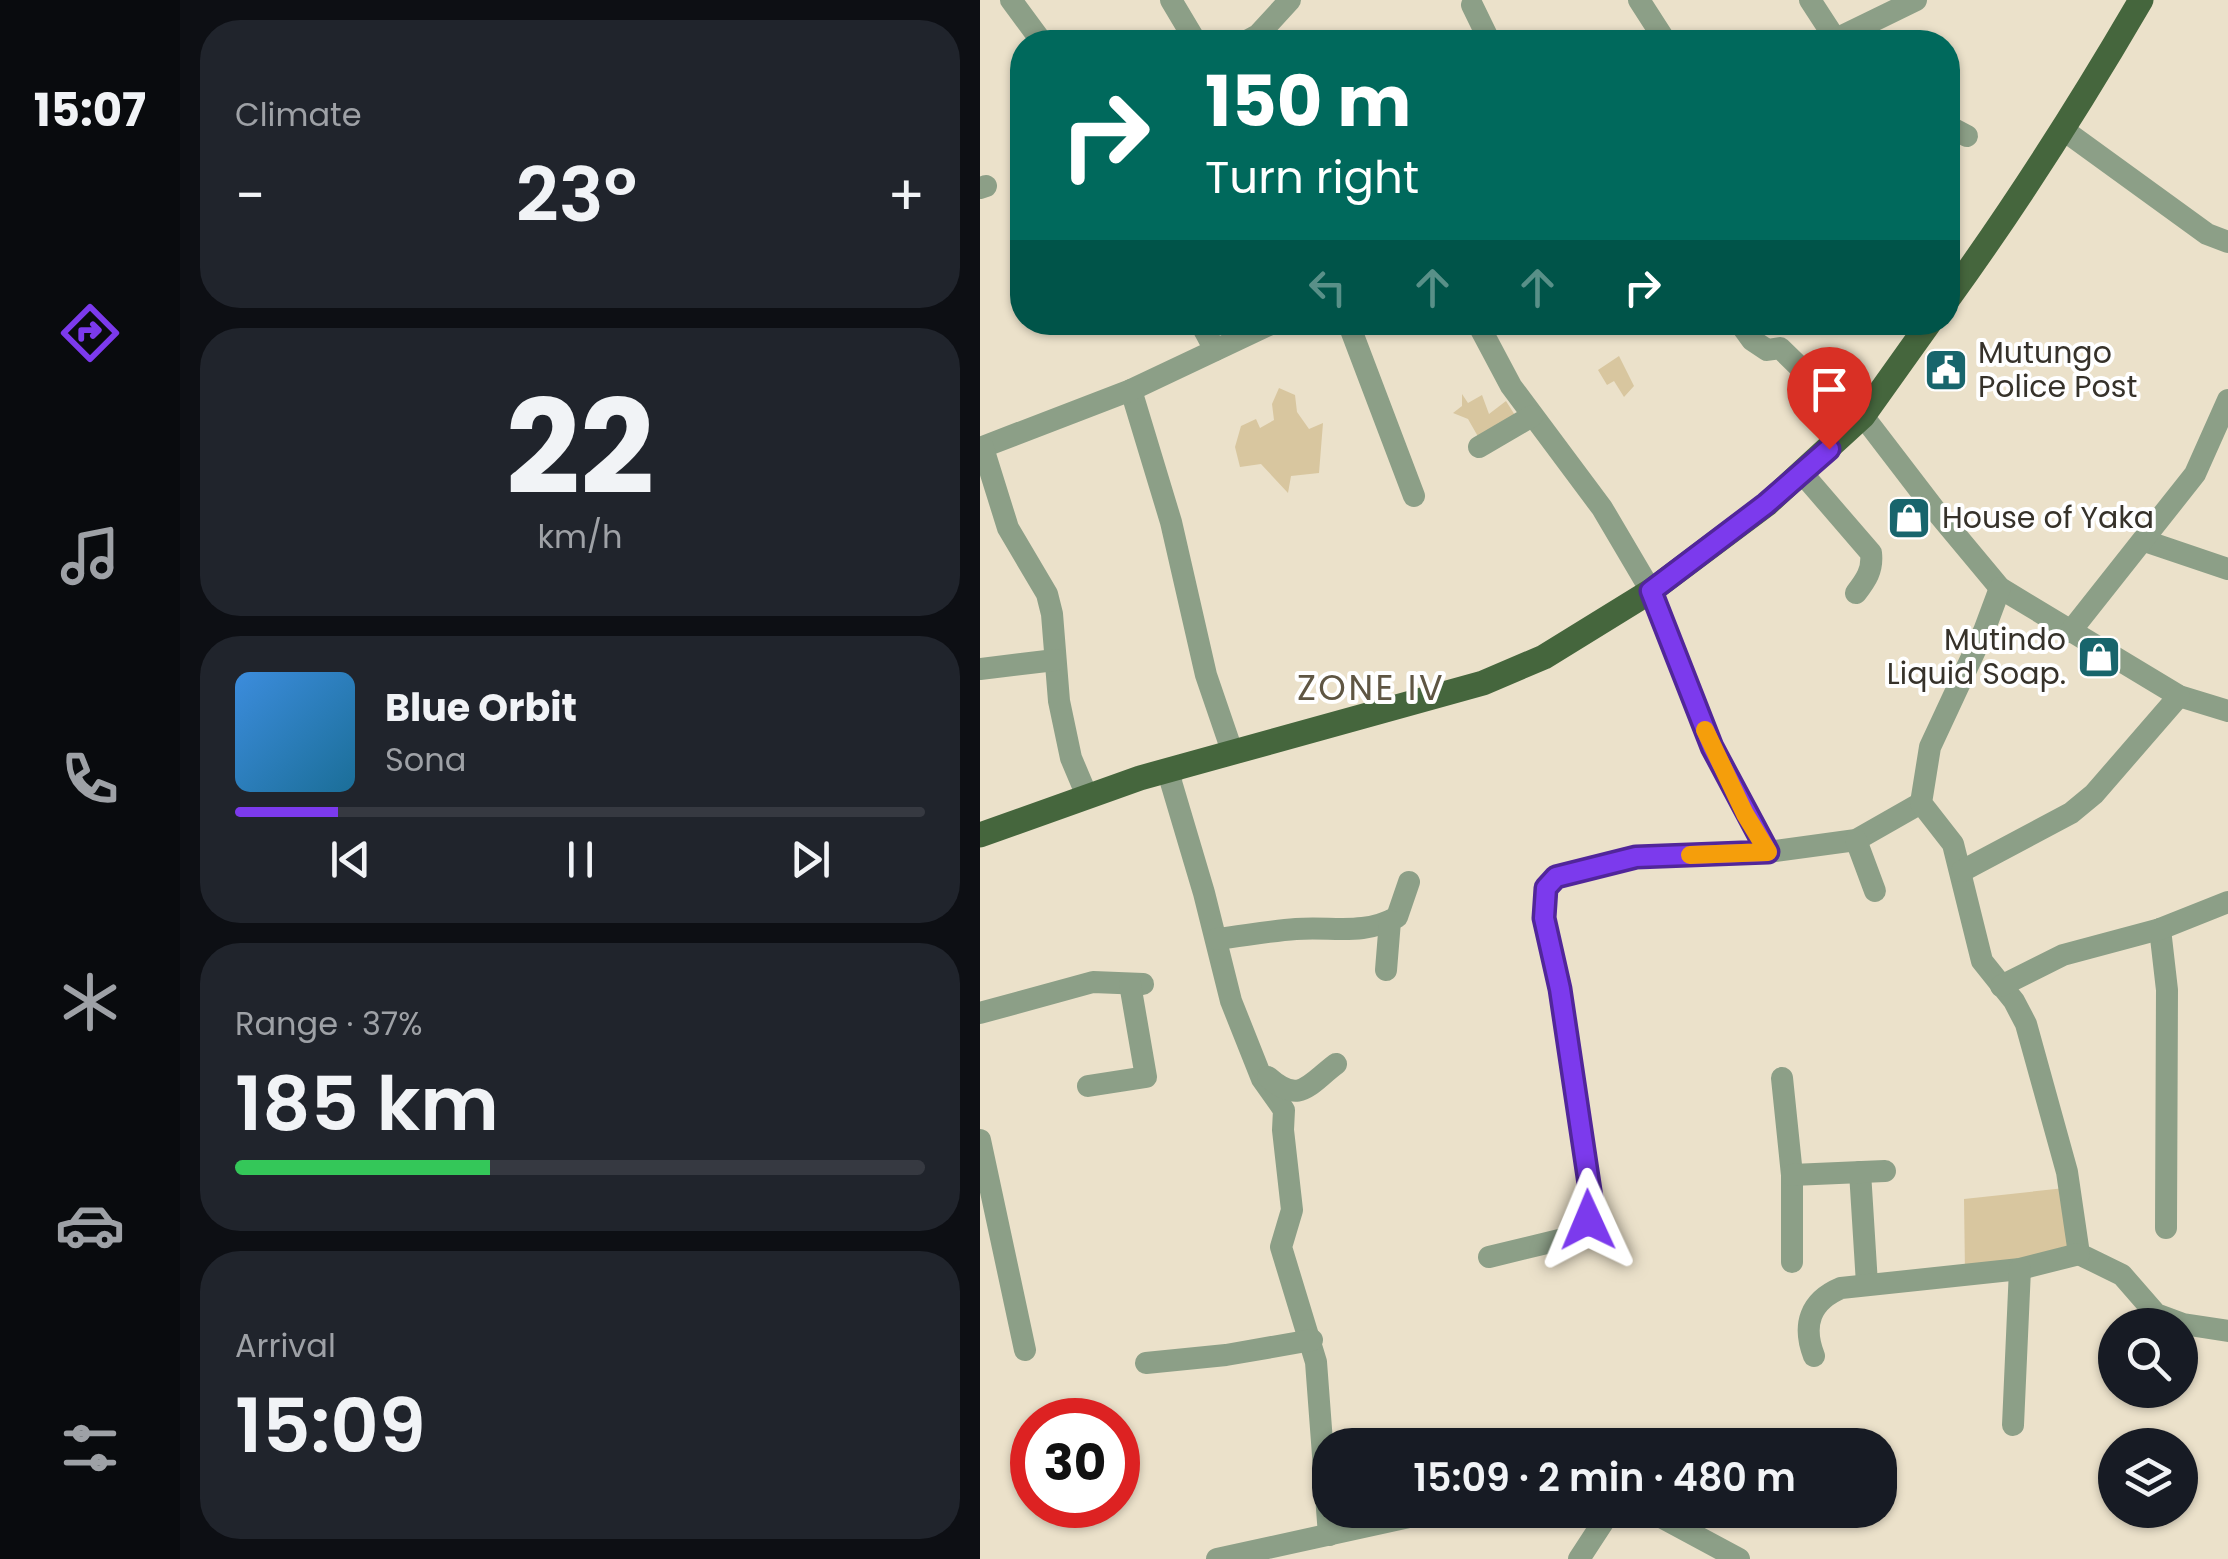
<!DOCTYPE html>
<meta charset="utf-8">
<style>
:root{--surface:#171b24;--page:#20242c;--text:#f1f3f6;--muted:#9ea1a6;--line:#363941;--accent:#7c3aed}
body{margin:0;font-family:Poppins,sans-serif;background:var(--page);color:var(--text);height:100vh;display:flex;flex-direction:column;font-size:38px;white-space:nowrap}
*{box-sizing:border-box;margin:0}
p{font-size:32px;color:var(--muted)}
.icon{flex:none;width:55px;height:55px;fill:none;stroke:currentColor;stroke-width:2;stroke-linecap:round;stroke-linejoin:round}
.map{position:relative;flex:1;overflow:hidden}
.details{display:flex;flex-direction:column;gap:20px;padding:20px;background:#0d0f14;width:800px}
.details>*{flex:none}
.guide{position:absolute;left:30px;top:30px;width:950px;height:305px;border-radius:40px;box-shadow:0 2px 8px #0004;background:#00695c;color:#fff;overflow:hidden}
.tools{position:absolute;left:1118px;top:1308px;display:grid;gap:20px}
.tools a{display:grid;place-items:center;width:100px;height:100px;border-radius:50%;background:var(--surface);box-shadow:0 2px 8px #0004;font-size:50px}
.speed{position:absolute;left:30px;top:1398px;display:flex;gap:20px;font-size:50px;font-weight:700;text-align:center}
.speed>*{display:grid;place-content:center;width:130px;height:130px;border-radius:50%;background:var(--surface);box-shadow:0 2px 8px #0004;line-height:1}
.speed .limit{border:15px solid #d22;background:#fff;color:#111}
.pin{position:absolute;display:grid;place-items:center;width:85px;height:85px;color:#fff;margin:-102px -42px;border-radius:50% 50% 50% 0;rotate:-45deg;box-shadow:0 0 10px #0007}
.pin .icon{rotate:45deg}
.me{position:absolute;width:110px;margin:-55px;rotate:359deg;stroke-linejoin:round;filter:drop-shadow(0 0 8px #0008)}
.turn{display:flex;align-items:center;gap:35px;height:210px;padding:0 30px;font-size:45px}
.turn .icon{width:130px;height:130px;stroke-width:2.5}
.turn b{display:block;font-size:70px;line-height:85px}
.lanes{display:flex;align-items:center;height:95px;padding:0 30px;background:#0003;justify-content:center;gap:50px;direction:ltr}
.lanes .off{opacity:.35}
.big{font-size:75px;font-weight:600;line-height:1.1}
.details .card{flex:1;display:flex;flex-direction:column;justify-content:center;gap:15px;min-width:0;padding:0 35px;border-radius:40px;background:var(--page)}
.details .dial{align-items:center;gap:0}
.dial b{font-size:130px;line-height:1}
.song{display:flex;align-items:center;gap:30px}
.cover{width:120px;height:120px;border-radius:15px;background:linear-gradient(135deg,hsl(210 70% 55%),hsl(200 70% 35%))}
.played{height:10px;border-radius:5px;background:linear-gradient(90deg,var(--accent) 15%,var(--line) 15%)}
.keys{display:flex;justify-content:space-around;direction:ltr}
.heat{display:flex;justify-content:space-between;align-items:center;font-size:55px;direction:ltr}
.charge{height:15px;border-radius:8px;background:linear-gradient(90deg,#34c759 37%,var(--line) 0)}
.trip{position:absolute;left:332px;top:1428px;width:585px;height:100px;border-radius:40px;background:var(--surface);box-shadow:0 2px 8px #0004;font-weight:600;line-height:100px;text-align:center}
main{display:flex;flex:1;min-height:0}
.tabs{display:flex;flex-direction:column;width:180px;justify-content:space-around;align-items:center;background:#090b0e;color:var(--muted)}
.tabs .icon{width:70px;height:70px}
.tabs .current{color:var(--accent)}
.tabs b{font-size:45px;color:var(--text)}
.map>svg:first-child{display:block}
.green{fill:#d8c69f}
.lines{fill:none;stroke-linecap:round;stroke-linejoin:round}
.minor{stroke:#8c9f87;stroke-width:22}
.major{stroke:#45663d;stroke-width:25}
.route-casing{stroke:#51269a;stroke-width:25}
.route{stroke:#7c3aed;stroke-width:18}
.slow{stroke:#f59e0b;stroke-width:18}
.labels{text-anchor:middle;stroke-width:8;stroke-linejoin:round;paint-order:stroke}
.poi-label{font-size:30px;fill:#36322a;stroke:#fff;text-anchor:start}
.quarter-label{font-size:35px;letter-spacing:2.5px;fill:#5f5643;stroke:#fff}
</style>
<main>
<nav class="tabs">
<b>15:07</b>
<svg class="icon current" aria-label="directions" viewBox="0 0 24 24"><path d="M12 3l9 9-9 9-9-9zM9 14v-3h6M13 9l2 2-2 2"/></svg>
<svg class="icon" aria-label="music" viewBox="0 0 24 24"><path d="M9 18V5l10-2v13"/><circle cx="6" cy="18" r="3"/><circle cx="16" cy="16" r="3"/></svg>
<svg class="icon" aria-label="phone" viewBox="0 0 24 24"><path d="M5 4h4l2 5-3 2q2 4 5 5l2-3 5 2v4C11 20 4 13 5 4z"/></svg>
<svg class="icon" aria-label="climate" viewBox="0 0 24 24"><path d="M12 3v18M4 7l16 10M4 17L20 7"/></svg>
<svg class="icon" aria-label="car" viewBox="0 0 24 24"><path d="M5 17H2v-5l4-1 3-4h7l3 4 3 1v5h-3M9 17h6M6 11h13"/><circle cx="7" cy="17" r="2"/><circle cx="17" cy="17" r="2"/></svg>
<svg class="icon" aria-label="filters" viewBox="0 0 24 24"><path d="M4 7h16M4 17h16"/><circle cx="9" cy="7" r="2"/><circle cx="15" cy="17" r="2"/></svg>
</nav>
<section class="details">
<div class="card"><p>Climate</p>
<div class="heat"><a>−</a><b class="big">23°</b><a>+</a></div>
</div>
<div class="card dial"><b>22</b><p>km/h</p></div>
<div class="card">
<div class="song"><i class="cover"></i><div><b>Blue Orbit</b><p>Sona</p></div></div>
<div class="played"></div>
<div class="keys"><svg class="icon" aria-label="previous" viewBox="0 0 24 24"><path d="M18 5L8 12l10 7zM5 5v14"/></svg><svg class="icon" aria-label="pause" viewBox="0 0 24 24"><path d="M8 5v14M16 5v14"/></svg><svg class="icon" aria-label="next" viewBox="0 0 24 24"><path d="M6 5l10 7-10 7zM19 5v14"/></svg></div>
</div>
<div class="card"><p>Range · 37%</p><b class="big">185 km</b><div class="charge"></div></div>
<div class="card"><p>Arrival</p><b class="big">15:09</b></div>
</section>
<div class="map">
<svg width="1248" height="1559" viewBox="0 0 1248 1559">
<rect width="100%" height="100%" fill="#ebe1ca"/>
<g class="green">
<path d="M639,356L654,386L644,397L634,381L627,385L618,370Z"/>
<path d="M299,388L315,395L317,412L329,429L343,423L339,473L311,476L308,493L281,464L260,467L255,447L261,426L276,419L280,428L294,420L292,404Z"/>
<path d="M482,394L488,403L502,395L509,414L526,401L538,420L500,440L488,419L473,413L482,406Z"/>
<path d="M1085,1188L1095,1241L1081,1253L985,1273L984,1199Z"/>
</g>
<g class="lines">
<g class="minor">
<path d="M31,0L62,42"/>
<path d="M191,0L216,42"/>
<path d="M659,0L686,42"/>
<path d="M830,0L856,40"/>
<path d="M492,5L510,42"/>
<path d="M265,42L278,35L310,0"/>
<path d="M850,42L936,0"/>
<path d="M968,126L987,136"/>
<path d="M1085,131L1227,234L1248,242"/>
<path d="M0,188L6,186"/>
<path d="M220,322L235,350"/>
<path d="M368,322L434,496"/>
<path d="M497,322L531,386L622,508L671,591L732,747L788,852L876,840L941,803"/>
<path d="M759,322L772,340L787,350L800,348L877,423"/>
<path d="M151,390L191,522L226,675L252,751"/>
<path d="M883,416L955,510L1020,588L1199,696L1248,711"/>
<path d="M499,447L552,416"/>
<path d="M0,448L151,390L295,322"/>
<path d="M3,448L28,528L67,594L72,614L79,701L91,758L107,796"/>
<path d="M822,473L891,553C893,570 886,580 876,593"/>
<path d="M1165,541L1248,569"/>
<path d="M1020,588L1004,631L950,747L941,803L973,844L1002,961L1034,1001L1046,1024L1087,1172L1099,1254L1142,1275L1176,1314L1203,1324L1248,1331"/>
<path d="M1090,632L1215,474L1248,400"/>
<path d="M0,669L75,660"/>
<path d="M192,769L191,782L224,893L251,1001L282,1079L304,1110L303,1130L312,1210L301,1247L336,1362L349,1535"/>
<path d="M876,840L895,891"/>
<path d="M982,871L1091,813L1114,794L1199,696"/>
<path d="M1180,929L1187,990L1186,1228"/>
<path d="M237,939C263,936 289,931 316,929C352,926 383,936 417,917L429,882"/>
<path d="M406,970L410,921"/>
<path d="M1021,986L1083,955L1180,929L1248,902"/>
<path d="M0,1013L113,982L163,984"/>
<path d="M288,1077C320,1105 328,1085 356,1064"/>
<path d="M802,1078L812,1175V1262"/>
<path d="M108,1086L166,1077L150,984"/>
<path d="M0,1140L45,1350"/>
<path d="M880,1172L887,1284"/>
<path d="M812,1175L905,1171"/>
<path d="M509,1257L600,1235L612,1204L580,989L564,918L567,888L576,877L656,857L788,852"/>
<path d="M834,1356C822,1325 830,1301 861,1288L1040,1269L1099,1254"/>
<path d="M166,1363L246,1355L332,1340"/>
<path d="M1033,1425L1040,1269"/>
<path d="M668,1510L759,1559"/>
<path d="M237,1559L461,1510"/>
<path d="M599,1559L631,1510"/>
</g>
<g class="major">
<path d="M968,299C1038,202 1101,103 1161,0"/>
<path d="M0,835L160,778L503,683L564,657L671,591L787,504L883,416L950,322"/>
</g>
</g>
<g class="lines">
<g class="route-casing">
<path id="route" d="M608,1220L612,1204L580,989L564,918L566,888L576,877L656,857L788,852L732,747L671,591L786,504L849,449"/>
</g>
<use href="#route" class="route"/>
<path class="slow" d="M710,855L788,852L765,814L725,730"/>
</g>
<defs>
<g id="civic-square" transform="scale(2.25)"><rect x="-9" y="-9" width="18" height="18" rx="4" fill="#18656c" stroke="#fff"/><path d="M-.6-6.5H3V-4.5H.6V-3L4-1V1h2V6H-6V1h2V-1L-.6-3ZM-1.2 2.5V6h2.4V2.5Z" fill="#fff"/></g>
<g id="shop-square" transform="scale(2.25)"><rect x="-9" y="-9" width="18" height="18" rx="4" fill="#18656c" stroke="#fff"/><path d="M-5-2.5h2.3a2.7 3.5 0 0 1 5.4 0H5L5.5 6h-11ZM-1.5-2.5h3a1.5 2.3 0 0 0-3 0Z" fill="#fff"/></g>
</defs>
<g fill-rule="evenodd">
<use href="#civic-square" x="966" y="370"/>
<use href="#shop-square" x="929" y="518"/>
<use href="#shop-square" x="1119" y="657"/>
</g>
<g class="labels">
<g class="poi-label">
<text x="998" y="363">Mutungo<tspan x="998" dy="34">Police Post</tspan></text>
<text x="962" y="528">House of Yaka</text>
<text x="1086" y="650" text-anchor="end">Mutindo<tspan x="1086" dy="34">Liquid Soap.</tspan></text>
</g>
<g class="quarter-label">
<text x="391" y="700">ZONE IV</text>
</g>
</g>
</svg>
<div class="tools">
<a><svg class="icon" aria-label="search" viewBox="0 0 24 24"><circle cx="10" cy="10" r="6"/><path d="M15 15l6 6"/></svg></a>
<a><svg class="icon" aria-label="layers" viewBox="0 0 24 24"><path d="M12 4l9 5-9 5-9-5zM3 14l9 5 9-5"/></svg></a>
</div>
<div class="speed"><div class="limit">30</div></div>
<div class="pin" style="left:849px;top:449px;background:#d93025"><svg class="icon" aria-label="arrive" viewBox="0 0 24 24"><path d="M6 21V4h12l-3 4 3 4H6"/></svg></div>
<svg class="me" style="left:608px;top:1220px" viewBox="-20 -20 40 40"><path d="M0-17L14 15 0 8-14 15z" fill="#7c3aed" stroke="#fff" stroke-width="4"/></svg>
<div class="trip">15:09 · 2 min · 480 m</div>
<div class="guide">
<div class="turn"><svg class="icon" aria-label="right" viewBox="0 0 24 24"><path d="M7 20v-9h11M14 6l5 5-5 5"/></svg><div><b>150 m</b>Turn right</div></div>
<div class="lanes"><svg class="icon off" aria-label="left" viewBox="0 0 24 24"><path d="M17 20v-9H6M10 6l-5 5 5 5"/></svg><svg class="icon off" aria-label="ahead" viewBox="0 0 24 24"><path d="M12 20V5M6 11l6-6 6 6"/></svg><svg class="icon off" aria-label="ahead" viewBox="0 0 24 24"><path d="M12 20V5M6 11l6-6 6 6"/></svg><svg class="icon" aria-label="right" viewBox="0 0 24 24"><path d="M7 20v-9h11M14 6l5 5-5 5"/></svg></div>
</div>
</div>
</main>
